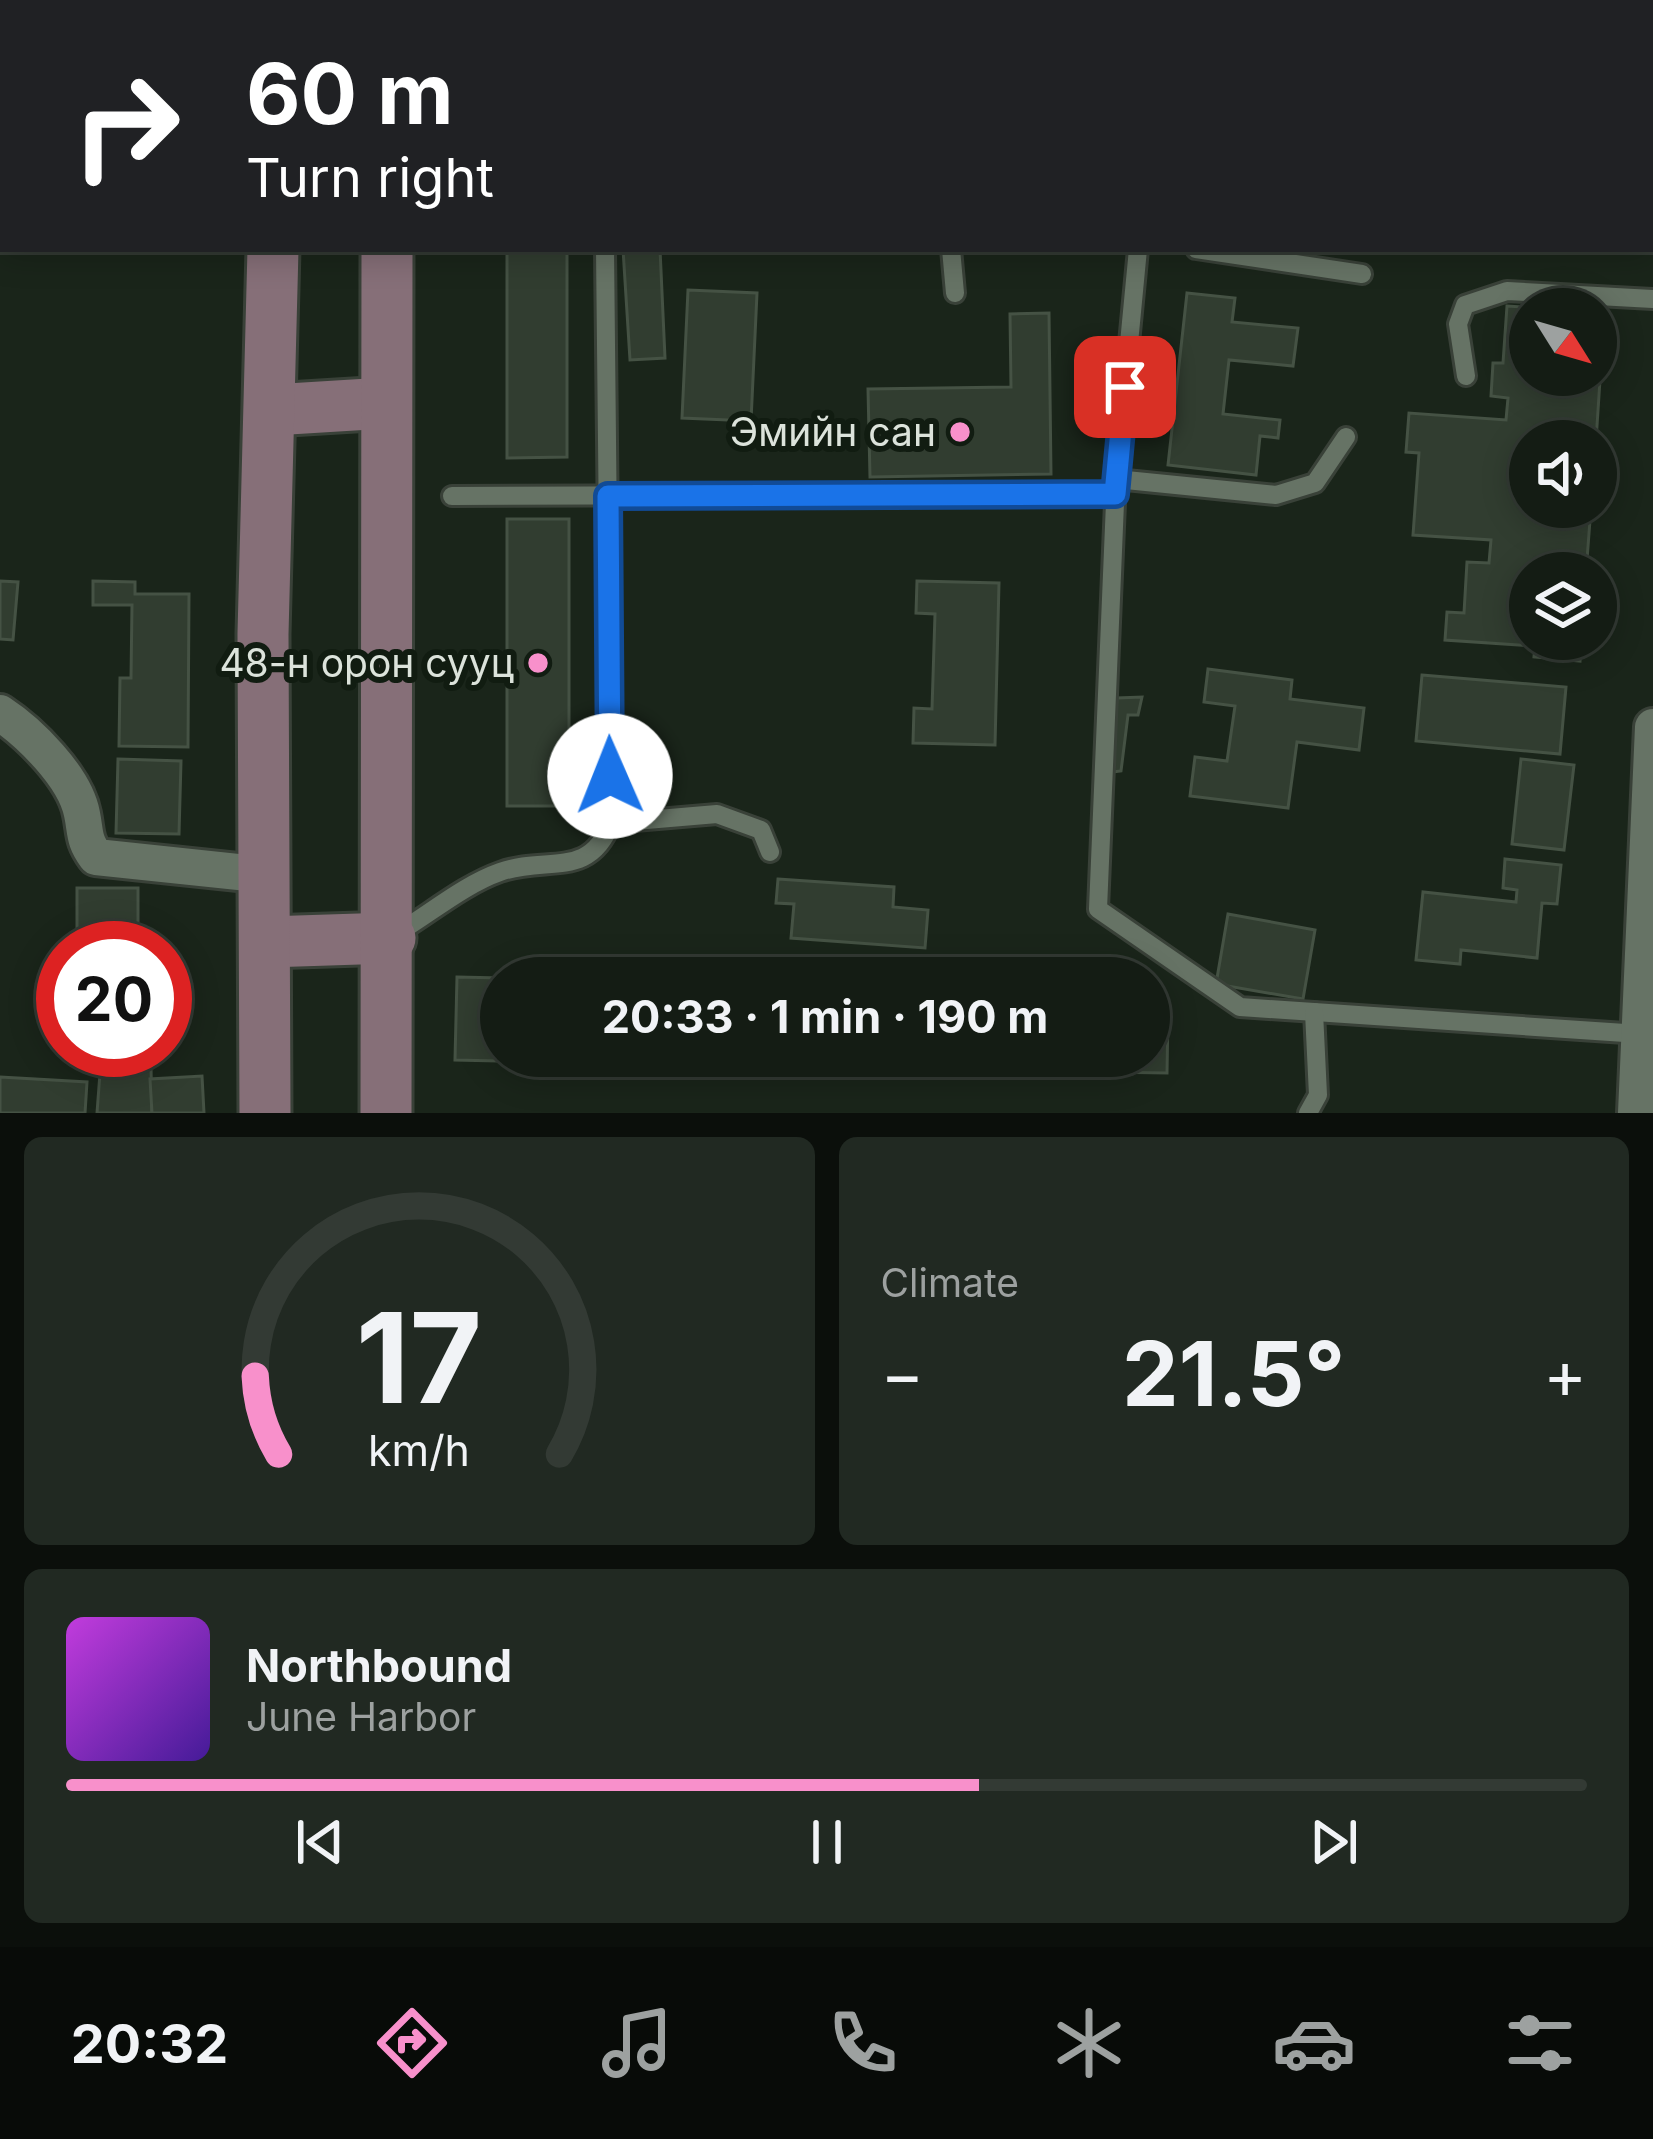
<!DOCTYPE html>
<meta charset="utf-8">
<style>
:root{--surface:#141c14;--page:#212922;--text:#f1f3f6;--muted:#9da1a0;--line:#333a34;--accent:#f890cb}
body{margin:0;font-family:Inter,sans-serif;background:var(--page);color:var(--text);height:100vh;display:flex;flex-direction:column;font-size:45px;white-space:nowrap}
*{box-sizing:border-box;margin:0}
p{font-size:39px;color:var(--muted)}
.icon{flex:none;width:66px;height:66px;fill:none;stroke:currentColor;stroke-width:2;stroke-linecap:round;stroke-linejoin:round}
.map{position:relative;height:1113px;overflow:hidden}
.panel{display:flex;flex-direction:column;gap:24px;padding:24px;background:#0b0f0b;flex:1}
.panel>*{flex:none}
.guide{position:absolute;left:0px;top:0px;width:1653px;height:252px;box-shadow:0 6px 30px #0003,0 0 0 3px var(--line);background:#202124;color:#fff;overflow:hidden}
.needle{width:78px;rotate:127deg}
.buttons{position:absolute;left:1509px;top:288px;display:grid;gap:24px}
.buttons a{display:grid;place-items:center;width:108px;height:108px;border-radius:50%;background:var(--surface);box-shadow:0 6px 30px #0003,0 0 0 3px var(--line);font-size:60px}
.speed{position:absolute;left:36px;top:921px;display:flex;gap:24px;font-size:60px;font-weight:700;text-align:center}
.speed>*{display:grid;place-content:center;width:156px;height:156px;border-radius:50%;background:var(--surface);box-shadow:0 6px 30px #0003,0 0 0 3px var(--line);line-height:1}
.speed .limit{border:18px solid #d22;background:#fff;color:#111}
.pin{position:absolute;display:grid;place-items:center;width:102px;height:102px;color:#fff;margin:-51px;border-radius:24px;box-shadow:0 6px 18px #0006}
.me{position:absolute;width:132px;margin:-66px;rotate:359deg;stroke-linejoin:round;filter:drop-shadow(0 0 9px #0008)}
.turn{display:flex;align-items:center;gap:42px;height:252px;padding:0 48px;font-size:54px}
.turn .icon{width:156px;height:156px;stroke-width:2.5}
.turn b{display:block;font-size:84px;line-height:102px}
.big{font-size:90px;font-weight:700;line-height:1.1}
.panel .card{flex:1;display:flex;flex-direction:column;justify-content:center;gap:18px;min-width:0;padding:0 42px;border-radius:18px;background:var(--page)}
.panel .dial{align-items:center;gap:0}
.dial svg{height:312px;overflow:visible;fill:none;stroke:var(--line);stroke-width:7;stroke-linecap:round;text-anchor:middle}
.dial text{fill:var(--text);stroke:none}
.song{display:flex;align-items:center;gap:36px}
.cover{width:144px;height:144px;border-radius:18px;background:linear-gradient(135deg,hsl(290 70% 55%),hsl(260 70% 35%))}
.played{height:12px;border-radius:6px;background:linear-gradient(90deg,var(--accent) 60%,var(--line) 60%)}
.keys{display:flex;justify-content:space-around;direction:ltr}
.heat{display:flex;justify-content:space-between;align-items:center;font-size:66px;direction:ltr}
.panel .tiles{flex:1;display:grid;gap:24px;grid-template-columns:1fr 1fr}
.card:last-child{grid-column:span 2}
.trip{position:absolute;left:480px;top:957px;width:690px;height:120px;border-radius:60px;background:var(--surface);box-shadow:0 6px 30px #0003,0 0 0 3px var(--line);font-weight:700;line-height:120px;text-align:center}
.dock{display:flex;height:192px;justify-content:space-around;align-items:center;background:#080b08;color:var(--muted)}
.dock .icon{width:84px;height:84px}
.dock .active{color:var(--accent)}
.dock b{font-size:54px;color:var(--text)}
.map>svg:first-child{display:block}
.building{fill:#313d30;stroke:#455244;stroke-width:3}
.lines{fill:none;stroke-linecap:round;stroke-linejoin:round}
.service-casing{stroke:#394138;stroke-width:24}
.minor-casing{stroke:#394138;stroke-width:42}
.secondary-casing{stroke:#394138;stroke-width:57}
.service{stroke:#667365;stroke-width:18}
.minor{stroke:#667365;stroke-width:36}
.secondary{stroke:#866f78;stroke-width:51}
.route-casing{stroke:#114b97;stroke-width:30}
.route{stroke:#1a73e8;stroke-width:21}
.poi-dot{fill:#f890cb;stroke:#111c11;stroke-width:4.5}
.labels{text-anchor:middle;stroke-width:12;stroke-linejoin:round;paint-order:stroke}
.poi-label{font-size:39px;fill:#dce3db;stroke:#111c11;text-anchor:end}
</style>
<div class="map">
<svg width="1653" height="1113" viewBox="0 0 1653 1113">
<rect width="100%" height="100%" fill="#1a251a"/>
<g class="building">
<path d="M1440,0H1631L1440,3Z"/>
<path d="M507,249H567V457L507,458Z"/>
<path d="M623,249H660L665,358L630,360Z"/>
<path d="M688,290L757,293L751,421L682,418Z"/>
<path d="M1187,293L1235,298L1232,322L1298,328L1293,366L1229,360L1223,414L1280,420L1278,438L1260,436L1256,475L1168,465Z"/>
<path d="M1507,306L1553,309H1530V375L1600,380L1596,441H1530V507H1591L1586,573H1530V639H1581L1580,661L1534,657L1535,646L1445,640L1447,612L1464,613L1467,562L1489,563L1491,540L1413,535L1419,453L1406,452L1409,413L1506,420L1508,398L1491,396L1493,363H1503Z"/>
<path d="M1596,312L1607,313L1603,360H1596Z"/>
<path d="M1049,313L1051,474L870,477L868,389L1011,387L1010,314Z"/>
<rect x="507" y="519" width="62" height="287"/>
<path d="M0,581L18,582L13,640L0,639Z"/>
<path d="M93,581L135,582V594H189L188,747L119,746L120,678H131L132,605H93Z"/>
<path d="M917,581L999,583L995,745L913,743L914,708L932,709L935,614L916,613Z"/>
<path d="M1208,669L1292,680L1290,699L1364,708L1359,750L1297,742L1288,808L1190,796L1195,757L1227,761L1235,706L1204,702Z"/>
<path d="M1422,675L1566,687L1560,754L1416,741Z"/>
<path d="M1142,697L1138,715H1128L1121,771L1112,772L1117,698Z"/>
<path d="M118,759L181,761L179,834L116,833Z"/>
<path d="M1521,759L1574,765L1564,850L1512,844Z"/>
<path d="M1505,859L1561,865L1557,904L1542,903L1537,958L1461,950L1460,964L1416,960L1423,892L1516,902L1517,890L1503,888Z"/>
<path d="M778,879L894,887L893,907L928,910L925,948L791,938L794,904L776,903Z"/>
<rect x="77" y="888" width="61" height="60"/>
<path d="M1228,914L1315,930L1303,999L1216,984Z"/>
<path d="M457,977L501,978V1056H761V1067L455,1060Z"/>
<path d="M1149,1015H1168L1167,1073L841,1068L842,1056H1149Z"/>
<path d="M151,1068L152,1113H97L100,1073Z"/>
<path d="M202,1076L204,1113H152L150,1079Z"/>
<path d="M0,1077L87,1082L85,1113H0Z"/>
</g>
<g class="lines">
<g class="service-casing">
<g id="service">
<path d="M604,3V0"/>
<path d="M1160,3V0"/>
<path d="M951,249L955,293"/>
<path d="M1138,249L1116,479L1098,909L1240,1007L1640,1034"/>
<path d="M1196,249L1362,274"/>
<path d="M1466,376L1458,324L1465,305L1507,291L1653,299"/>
<path d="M1116,479L1276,495L1315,483L1346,437"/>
<path d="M452,496L1115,494"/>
<path d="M611,823L717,814L761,830L770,852"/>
<path d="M394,935C427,916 463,885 500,872C547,855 589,880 611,823L605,249"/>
<path d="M1308,1113L1318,1095L1314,1012"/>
</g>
</g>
<g class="minor-casing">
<g id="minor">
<path d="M0,713C29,732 75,777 82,814C86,833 83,839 96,857L266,875"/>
<path d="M1636,1113L1653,727"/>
</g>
</g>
<g class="secondary-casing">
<g id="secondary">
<path d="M274,3V0"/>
<path d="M390,3V0"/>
<path d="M272,410L386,403"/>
<path d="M267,942L390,938"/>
<path d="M265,1113L263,634L273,249"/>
<path d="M386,1113L387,249"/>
</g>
</g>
<use href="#service" class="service"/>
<use href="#minor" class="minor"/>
<use href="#secondary" class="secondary"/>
</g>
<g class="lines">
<g class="route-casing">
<path id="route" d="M610,776L608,496L1115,494L1125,387"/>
</g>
<use href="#route" class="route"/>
</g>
<g class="poi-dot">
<circle cx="960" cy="432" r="12"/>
<circle cx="538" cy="663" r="12"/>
</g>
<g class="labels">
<g class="poi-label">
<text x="936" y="446">Эмийн сан</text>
<text x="514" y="677">48-н орон сууц</text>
</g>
</g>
</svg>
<div class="buttons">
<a><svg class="needle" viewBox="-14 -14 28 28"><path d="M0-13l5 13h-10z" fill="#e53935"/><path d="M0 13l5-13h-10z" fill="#9da1a0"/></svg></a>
<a><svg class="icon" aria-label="sound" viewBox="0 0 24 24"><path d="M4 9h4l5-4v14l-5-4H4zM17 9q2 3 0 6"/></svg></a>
<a><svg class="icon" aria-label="layers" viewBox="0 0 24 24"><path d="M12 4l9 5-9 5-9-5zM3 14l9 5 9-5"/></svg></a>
</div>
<div class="speed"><div class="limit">20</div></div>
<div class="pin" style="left:1125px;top:387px;background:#d93025"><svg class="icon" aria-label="arrive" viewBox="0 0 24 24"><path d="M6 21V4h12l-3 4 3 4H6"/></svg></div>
<svg class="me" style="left:610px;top:776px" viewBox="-20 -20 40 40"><circle r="19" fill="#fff"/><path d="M0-13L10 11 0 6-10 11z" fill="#1a73e8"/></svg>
<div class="trip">20:33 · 1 min · 190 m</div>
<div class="guide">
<div class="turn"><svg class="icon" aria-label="right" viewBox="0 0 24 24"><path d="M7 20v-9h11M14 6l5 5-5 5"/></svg><div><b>60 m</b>Turn right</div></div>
</div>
</div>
<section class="panel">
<div class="tiles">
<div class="card dial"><svg viewBox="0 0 100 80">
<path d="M14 69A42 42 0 1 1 86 69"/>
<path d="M14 69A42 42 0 0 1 8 49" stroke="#f890cb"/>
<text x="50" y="56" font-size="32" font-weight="700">17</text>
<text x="50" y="72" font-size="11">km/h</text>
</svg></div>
<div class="card"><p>Climate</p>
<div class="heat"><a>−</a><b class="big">21.5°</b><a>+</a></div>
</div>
<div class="card">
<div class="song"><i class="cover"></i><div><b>Northbound</b><p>June Harbor</p></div></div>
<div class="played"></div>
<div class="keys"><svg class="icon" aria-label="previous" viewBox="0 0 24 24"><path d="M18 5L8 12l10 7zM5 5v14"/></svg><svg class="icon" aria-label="pause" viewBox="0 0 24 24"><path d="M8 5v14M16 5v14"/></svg><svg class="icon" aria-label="next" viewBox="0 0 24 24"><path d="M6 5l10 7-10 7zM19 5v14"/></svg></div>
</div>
</div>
</section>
<nav class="dock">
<b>20:32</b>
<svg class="icon active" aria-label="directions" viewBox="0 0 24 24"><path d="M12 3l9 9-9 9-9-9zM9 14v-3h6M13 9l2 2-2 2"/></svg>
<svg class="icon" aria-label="music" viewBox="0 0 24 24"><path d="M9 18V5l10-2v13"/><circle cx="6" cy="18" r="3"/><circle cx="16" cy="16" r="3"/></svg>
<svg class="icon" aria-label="phone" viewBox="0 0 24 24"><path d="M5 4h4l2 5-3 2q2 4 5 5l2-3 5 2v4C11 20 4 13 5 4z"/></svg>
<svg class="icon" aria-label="climate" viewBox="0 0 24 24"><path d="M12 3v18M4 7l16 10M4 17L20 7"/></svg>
<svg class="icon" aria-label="car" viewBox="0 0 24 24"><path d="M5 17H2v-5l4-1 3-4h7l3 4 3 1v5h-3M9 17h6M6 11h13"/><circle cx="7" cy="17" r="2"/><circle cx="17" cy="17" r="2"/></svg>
<svg class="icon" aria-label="filters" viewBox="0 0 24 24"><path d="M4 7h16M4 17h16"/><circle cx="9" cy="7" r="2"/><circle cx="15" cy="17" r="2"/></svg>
</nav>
